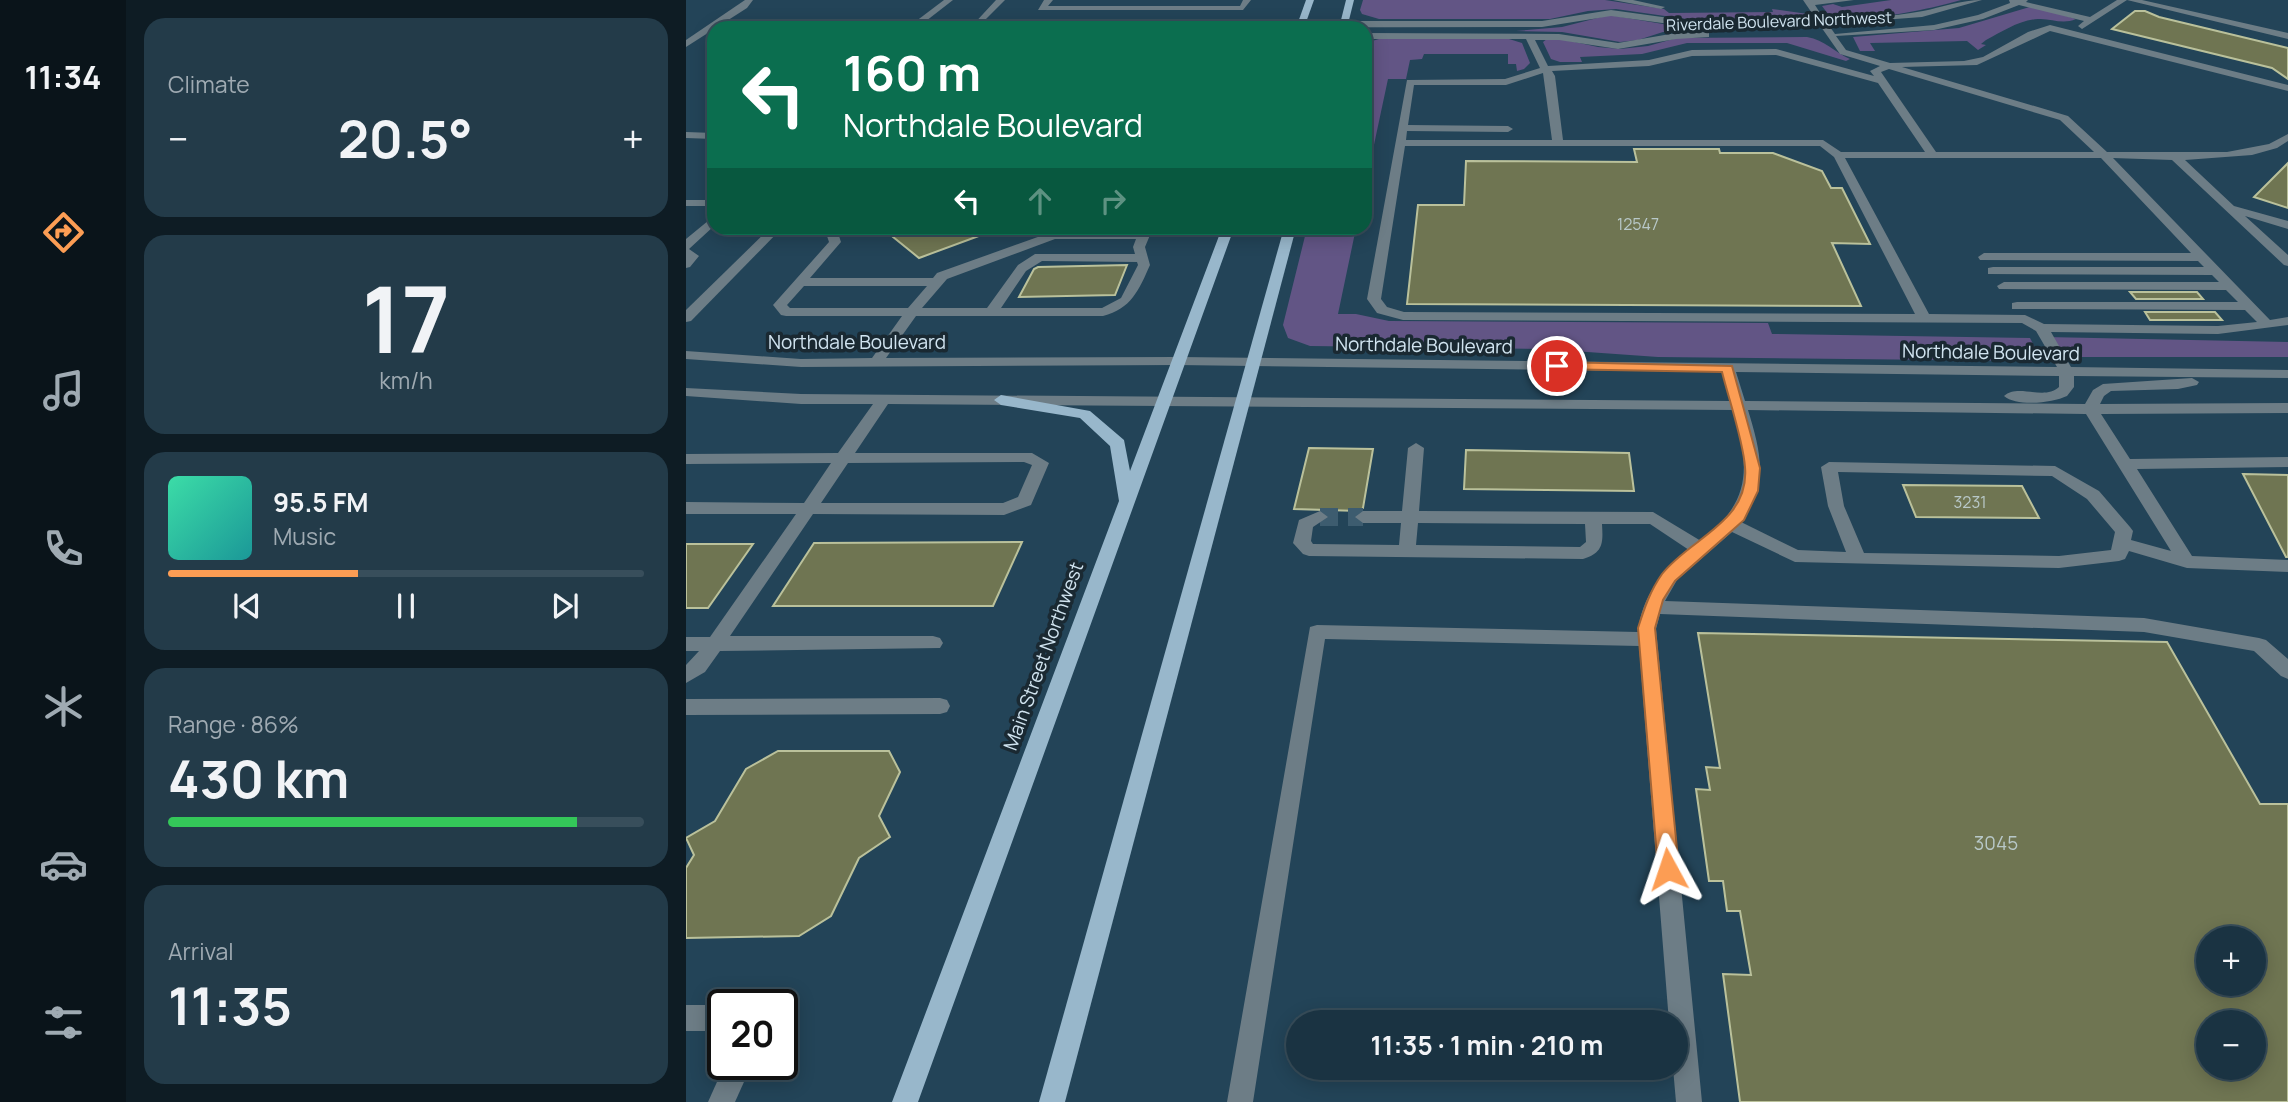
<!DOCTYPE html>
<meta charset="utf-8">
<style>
:root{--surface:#1a3342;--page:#233b49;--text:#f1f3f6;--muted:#9faab2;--line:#384e5b;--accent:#fc9d54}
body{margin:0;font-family:Manrope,sans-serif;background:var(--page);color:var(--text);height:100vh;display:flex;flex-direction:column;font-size:26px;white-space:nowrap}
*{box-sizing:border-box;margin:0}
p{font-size:23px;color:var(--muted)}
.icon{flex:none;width:38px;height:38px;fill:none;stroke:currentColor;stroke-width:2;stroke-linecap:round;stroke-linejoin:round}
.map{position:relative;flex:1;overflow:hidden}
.sheet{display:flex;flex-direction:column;gap:18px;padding:18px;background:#0e1c24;width:560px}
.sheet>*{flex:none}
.top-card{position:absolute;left:21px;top:21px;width:665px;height:214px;border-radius:21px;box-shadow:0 4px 18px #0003,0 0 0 2px var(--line);background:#0b6e4f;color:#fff;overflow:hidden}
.controls{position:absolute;left:1510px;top:926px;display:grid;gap:14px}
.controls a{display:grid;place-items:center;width:70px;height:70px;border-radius:50%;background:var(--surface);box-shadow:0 4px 18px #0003,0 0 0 2px var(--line);font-size:35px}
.speed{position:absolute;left:21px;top:989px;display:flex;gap:14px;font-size:35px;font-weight:700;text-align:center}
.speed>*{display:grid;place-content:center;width:91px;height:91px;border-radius:50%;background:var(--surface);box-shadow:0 4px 18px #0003,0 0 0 2px var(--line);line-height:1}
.speed .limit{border:4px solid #111;border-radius:10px;background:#fff;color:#111}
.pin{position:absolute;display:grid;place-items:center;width:60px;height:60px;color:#fff;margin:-30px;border:4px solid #fff;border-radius:50%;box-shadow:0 2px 7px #0007}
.me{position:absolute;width:77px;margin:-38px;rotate:355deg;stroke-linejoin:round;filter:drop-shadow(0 0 5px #0008)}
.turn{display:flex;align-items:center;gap:24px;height:147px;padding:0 21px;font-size:32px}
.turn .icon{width:91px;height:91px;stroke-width:2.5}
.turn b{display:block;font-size:49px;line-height:60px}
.lanes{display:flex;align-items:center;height:66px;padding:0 21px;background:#0003;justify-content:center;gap:35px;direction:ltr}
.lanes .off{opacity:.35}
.big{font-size:52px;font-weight:700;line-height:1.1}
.sheet .card{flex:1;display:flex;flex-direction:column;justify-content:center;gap:10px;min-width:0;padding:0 24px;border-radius:21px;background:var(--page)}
.sheet .dial{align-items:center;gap:0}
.dial b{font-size:91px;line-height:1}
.song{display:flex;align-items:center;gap:21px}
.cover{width:84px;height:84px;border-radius:10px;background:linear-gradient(135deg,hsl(160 70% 55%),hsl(180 70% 35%))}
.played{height:7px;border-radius:4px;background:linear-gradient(90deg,var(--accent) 40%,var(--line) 40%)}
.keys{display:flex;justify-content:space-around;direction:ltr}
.heat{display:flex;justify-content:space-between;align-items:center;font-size:38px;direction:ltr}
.charge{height:10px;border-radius:5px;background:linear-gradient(90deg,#34c759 86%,var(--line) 0)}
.trip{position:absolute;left:600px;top:1010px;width:402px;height:70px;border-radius:35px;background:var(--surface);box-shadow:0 4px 18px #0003,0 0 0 2px var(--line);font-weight:700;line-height:70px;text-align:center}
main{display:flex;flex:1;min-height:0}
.dock{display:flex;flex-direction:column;width:126px;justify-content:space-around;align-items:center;background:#0a141a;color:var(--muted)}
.dock .icon{width:49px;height:49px}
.dock .active{color:var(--accent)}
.dock b{font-size:32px;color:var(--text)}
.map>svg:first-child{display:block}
.green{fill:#625585}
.building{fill:#6f7552;stroke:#bac19b;stroke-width:2;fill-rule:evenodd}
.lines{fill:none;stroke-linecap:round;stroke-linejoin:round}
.minor-tunnel{stroke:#3d5c6f;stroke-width:18;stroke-dasharray:18 10;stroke-linecap:butt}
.minor{fill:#6d7d86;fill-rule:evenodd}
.major{fill:#98b7cb;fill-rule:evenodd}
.route{fill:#fc9d54;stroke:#a46637;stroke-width:2}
.labels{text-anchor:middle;stroke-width:7;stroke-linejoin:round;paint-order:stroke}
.far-street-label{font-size:16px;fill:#d1e4f0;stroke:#1a2932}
.number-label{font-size:16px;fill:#b8c8c8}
.street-label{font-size:19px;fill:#d1e4f0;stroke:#1a2932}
.near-number-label{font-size:19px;fill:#b8c8c8}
</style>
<main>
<nav class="dock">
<b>11:34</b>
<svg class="icon active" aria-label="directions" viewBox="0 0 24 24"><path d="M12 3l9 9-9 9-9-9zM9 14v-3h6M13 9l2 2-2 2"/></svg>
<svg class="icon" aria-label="music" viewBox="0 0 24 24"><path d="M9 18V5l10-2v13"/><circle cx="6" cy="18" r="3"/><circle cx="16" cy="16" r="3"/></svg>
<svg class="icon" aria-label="phone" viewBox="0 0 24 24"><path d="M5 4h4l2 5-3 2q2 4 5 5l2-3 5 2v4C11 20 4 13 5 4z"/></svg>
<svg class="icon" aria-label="climate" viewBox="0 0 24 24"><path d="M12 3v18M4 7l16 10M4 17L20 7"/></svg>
<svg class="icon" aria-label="car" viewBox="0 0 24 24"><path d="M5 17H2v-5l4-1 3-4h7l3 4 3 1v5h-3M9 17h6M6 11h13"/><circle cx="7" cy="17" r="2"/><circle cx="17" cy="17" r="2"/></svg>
<svg class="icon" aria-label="filters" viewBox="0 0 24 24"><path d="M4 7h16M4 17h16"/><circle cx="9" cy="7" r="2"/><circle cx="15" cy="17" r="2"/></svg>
</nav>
<section class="sheet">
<div class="card"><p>Climate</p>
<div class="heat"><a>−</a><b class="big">20.5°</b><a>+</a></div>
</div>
<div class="card dial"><b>17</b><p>km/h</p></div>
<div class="card">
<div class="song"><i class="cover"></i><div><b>95.5 FM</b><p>Music</p></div></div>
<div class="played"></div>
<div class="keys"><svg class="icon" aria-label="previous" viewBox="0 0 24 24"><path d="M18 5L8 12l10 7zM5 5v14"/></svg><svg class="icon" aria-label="pause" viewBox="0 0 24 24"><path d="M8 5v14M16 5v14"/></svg><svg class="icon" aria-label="next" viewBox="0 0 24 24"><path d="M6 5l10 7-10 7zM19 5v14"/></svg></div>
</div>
<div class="card"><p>Range · 86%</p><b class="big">430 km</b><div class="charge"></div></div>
<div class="card"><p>Arrival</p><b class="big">11:35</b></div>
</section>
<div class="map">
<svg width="1602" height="1102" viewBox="0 0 1602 1102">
<rect width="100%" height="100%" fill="#234458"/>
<g class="green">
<path d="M677,0H919L978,9L983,13L1087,12L1086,9L1122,14L1111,19H1000L930,9L902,11L864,19H693L676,14L674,10Z"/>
<path d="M1205,0H1275C1239,10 1179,24 1142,14L1136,6L1147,4L1156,7Z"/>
<path d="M1347,6L1390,19C1376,25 1365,18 1352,19C1333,20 1316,32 1300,40L1295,44L1300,45L1292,50L1281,41L1184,43L1189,51H1174L1167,37L1273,28Z"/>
<path d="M923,15L983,25L1077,27L977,32L952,40L934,42L876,32L830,31L876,27Z"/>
<path d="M1121,37C1139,40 1148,52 1164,59L1160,61L1101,43H1001L956,54L894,57L896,62H874L865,59L857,42L861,39H875L912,47L934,49L962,46L991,38Z"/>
<path d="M693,39H823L836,43L844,63L838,69L831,71L830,64H822V54H738L736,59L724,60L720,79H702L679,187V43Z"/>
<path d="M621,228H670L652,314H670L703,321L1082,323L1086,334L1344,338L1356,361L972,357L859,349L624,346L602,338L597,325Z"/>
<path d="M1360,337L1602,342V357H1372Z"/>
</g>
<g class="building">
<path d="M1449,11H1459L1473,17L1602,48V79L1586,68L1426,29Z"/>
<path d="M948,149H1033L1034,153H1087L1136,171L1145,188H1156L1184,244L1146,243L1175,306L721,304L732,205H778L780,161L951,162Z"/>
<path d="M1602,163V208L1568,197Z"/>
<path d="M196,228H309V230L233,258Z"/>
<path d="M441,265L429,295L333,297L348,269L352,267Z"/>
<path d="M1444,292H1511L1517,299H1450Z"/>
<path d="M1459,312H1529L1536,320H1464Z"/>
<path d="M623,448L687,449L677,508L673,511L608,509Z"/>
<path d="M780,450L943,453L948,491L778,489Z"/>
<path d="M1557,474L1602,475V557H1600Z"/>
<path d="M1217,485L1336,486L1353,518L1230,517Z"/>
<path d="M336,542L307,606H87L128,543Z"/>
<path d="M0,544H67L22,608H0Z"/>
<path d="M1012,633L1481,642L1574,804H1602V1102H1054L1037,974L1065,975L1054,911H1041L1037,881H1023L1010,789L1024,790L1020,767L1034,768ZM1522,938H1568V984H1522ZM1522,1022H1568V1068H1522Z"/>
<path d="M92,751H203L214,772L193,816L204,837L173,858L145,916L113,936L0,938V868L8,855L0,838L29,821L60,769Z"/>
</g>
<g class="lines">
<path class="minor-tunnel" d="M634,517H677"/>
<g class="minor">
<path d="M59,0H67L61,8L0,47V40Z"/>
<path d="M258,0H267L231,28H221Z"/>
<path d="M310,0H319L298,21H856L925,10L998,20L1130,19L1117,0H1168L1129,5L1138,19C1171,18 1205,17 1237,11C1257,7 1275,0 1296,0L1236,17L1142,24L1149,34L1248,25L1292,15L1324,3L1323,0H1342L1340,2L1404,17L1431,0H1456L1602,33V39L1441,0L1396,29L1392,26L1398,21L1333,5L1297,19L1248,30L1150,36L1160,50L1204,63L1278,61L1297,57L1342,32L1364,25L1602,85V91L1364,31L1291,65L1216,67L1382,116L1421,152H1541L1583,144L1602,134V141L1591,148L1566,155L1499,160L1548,206L1602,221V229L1559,216L1602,255V266L1598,265L1486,160L1427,158L1584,320L1602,317V325L1532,334L1365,332L1385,367L1602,370V378L1388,376V387L1381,396C1366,403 1331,407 1318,396C1332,383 1358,401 1373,387V376L1050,372L1059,401L1399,404L1407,390L1417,384L1506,378L1513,382L1511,385L1492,389L1425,391L1418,396L1414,404L1602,403V413L1415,414L1444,459L1602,457V467L1451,469L1506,556L1602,560V572L1501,568L1443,551L1439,559L1433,561L1373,568L1109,562L1046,532L991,580L979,601L1458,618L1573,638L1580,640L1602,659V679L1595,676L1568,651L1458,632L974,614L970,629L1016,1102H990L987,1068H990V1022H983L953,646L639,639L567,1102H541L624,627L631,625L952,632C956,596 976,571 1003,550L964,524H916C917,542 918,553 897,559L623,556L617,554L607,543L613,520L634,511L642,517L627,527L625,541L627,544L713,545L715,523H677L669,517L677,511H716L722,448L730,443L738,448L733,511L967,512L1015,541C1066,501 1064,468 1047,410L202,404L169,453H346L363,463L345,505L318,515L127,514L44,636H247L254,638L257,643L254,648L34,651L19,672L0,683V665L13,651H0V637H24L110,514H0V502L118,503L145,463L0,464V454L152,453L187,404H115L0,396V388L115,394L1044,401L1036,372L492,365L115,367L0,359V351L115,359L186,358L216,316H100L95,315L87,305L143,242L141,236L148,228H160L153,236L155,242L124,278H247L251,273L377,228H393L387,232L454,231L455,228H467L459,247L464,265C453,290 445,309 417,316H230L200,358L492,357L1371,367L1350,331L1336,323L717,320L691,313L681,299L721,80L819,79L854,68L840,39H679V33L873,34L932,43L990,33L1020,32L1023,33V37L990,39L932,49L873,40H849L862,66L963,60L1006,50L1090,49L1188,76L1184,71L1194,66L1154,54L1133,24L998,26L925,16L856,27L284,28ZM1090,55L1192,83L1239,152H1155L1137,140H877L869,76L866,71L963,66L1006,56ZM1203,69L1374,120L1408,152H1250L1195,72ZM857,73L866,140H720L721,131L822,132L827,129L822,126L722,125L728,85H820ZM719,146H1134L1148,157L1229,314L718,312L701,307L695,299ZM1159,158H1415L1505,253H1298L1292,257L1294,260L1512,261L1518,267H1307L1302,268V274L1526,275L1533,282H1318L1311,286L1313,289L1540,290L1552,302H1331L1326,303V309L1559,310L1571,322L1532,326L1358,324L1339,315L1243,314ZM369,239H450L447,247L449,254H349L332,265L301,308H236L261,279ZM356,261L451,262L452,265L435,298L416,308H315L340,271ZM118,286H241L222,308H104L101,305ZM1062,410L1400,414L1485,551L1445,540L1447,531L1444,527L1413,491L1369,466L1143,462L1135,467L1142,506L1160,552L1112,550L1055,522C1083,483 1075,453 1062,410ZM338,462L346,465L332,497L317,503H135L162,463ZM1152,472L1366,476L1401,499L1429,532L1425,550L1373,556L1178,553L1158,506ZM732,523L899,524L900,542L894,547L730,545Z"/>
<path d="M358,0H367L362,6H554L557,0H565L557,10H352Z"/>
<path d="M927,0H947L979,7L975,9Z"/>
<path d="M0,132L28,133V139L0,138Z"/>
<rect x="0" y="200" width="28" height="6"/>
<path d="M28,216V226L3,249L13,256L4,267L0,268V239Z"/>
<path d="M84,228H96L5,321L0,322V310Z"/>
<path d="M254,698L261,700L264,706L261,712L254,714L0,715V699Z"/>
<rect x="0" y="1005" width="37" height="26"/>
<path d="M39,1064H66L49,1102H22Z"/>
</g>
<g class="major">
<path d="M620,0H628L618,28H610Z"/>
<path d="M660,0H668L661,28H653Z"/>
<path d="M536,228H548L232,1102H206L433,501L424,446L394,418L315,405L308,400L315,395L404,411L438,440L444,471Z"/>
<path d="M598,228H610L379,1102H353Z"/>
</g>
</g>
<path class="route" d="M871,362L1046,366L1074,468L1072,491L1058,520L989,581L977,600L969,628L993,869L990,876L982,879L975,876L972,869L952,628C958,609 964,591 976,574C1004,538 1064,522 1059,467C1057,440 1043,400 1036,372L866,369V363Z"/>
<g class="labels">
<g class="far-street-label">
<text transform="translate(1093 21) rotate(-2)" y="6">Riverdale Boulevard Northwest</text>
</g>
<g class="number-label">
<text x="952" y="230">12547</text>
<text x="1284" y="508">3231</text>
</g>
<g class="street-label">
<text x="171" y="349">Northdale Boulevard</text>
<text transform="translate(738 345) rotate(1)" y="7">Northdale Boulevard</text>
<text transform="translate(1305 352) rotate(1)" y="7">Northdale Boulevard</text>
<text transform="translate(357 656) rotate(-70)" y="7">Main Street Northwest</text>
</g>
<g class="near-number-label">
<text x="1310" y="850">3045</text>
</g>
</g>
</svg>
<div class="controls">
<a>+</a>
<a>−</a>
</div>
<div class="speed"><div class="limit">20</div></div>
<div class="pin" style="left:871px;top:366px;background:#d93025"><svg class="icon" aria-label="arrive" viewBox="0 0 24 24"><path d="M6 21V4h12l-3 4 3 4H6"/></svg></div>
<svg class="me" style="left:982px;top:869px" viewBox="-20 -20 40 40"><path d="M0-17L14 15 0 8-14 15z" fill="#fc9d54" stroke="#fff" stroke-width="4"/></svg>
<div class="trip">11:35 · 1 min · 210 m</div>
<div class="top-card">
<div class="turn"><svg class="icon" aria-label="left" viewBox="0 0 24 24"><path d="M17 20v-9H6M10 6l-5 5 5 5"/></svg><div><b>160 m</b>Northdale Boulevard</div></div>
<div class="lanes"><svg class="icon" aria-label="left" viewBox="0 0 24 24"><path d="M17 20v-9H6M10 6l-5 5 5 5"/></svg><svg class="icon off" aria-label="ahead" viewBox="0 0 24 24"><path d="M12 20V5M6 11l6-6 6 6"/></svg><svg class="icon off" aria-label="right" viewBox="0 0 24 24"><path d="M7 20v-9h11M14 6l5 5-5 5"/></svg></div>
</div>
</div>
</main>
